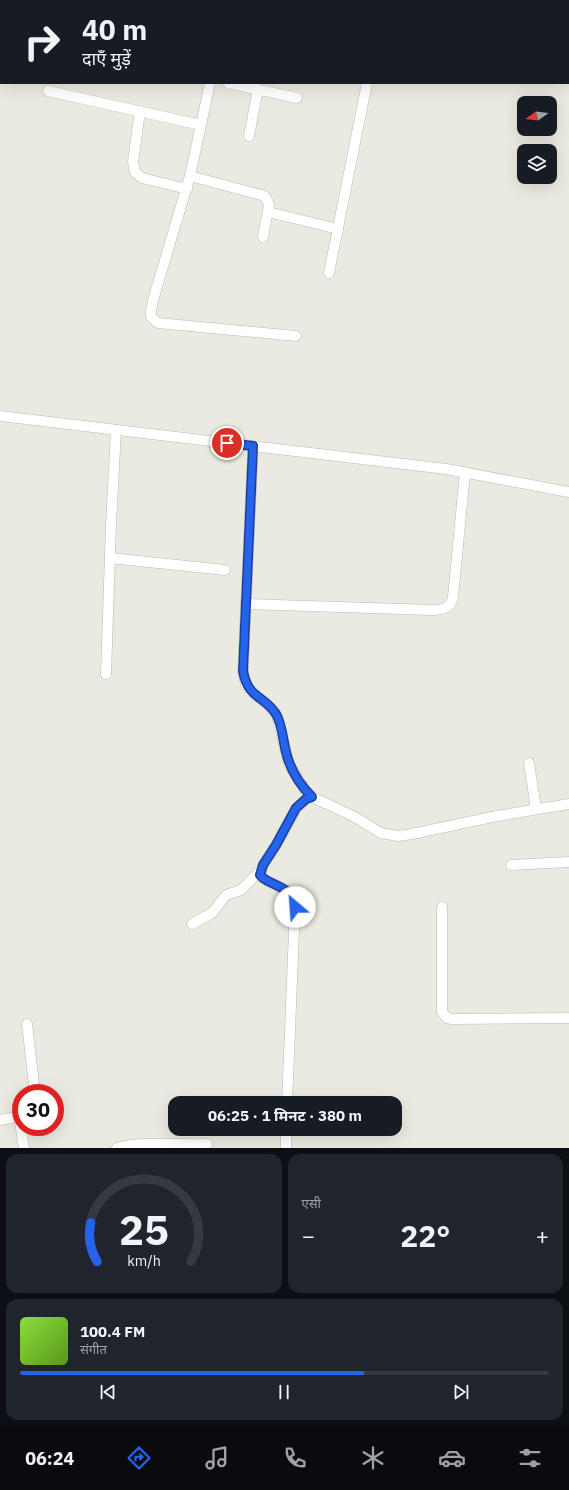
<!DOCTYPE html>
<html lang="hi">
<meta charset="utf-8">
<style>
:root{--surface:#171b24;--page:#20242c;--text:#f1f3f6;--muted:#9ea1a6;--line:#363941;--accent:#2563eb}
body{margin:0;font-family:"IBM Plex Sans","Noto Sans Devanagari",sans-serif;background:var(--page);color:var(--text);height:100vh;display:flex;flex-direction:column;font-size:15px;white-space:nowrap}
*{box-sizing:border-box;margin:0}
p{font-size:13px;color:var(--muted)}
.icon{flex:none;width:22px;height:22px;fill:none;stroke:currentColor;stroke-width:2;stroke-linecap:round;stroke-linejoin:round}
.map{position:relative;height:1148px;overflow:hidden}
.side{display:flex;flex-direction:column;gap:6px;padding:6px;background:#0d0f14;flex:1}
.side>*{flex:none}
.hud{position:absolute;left:0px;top:0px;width:569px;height:84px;box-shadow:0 4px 16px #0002;background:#171b24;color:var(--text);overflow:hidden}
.needle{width:26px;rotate:255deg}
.controls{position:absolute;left:517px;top:96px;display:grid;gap:8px}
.controls a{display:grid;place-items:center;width:40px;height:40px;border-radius:8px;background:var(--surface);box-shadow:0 4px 16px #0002;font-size:20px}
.speed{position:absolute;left:12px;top:1084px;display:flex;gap:8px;font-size:20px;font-weight:700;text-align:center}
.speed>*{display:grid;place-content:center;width:52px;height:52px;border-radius:50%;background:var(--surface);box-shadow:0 4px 16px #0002;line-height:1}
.speed .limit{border:6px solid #d22;background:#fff;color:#111}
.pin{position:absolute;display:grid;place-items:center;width:34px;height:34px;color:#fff;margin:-17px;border:2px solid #fff;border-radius:50%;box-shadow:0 1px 4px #0007}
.me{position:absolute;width:44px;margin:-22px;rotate:333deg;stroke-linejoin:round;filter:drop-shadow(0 0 3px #0008)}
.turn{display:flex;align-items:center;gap:14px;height:84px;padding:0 16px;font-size:18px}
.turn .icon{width:52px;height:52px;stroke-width:2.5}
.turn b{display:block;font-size:28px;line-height:34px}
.big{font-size:30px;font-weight:700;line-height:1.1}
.side .card{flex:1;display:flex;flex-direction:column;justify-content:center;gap:6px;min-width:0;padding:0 14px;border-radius:12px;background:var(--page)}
.side .dial{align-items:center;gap:0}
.dial svg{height:104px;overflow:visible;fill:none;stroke:var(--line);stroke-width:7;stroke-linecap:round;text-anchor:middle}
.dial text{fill:var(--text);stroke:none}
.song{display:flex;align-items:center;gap:12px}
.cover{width:48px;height:48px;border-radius:6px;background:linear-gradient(135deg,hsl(90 70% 55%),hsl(90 70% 35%))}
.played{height:4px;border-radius:2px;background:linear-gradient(90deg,var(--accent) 65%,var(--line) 65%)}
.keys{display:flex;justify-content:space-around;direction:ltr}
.heat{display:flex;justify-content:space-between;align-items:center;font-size:22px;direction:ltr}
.side .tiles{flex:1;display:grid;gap:6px;grid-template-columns:1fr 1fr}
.card:last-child{grid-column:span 2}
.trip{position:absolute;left:168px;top:1096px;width:234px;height:40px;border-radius:12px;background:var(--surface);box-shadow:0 4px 16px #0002;font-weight:700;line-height:40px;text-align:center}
.dock{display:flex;height:64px;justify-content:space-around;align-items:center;background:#090b0e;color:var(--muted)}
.dock .icon{width:28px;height:28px}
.dock .on{color:var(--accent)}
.dock b{font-size:18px;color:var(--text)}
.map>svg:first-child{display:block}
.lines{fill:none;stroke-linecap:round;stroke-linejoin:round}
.minor-casing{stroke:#b8b9bf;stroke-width:11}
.highway-casing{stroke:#e3bb09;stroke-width:16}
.minor{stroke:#fff;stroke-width:10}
.highway{stroke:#f8eb8a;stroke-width:15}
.route-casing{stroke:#184099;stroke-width:10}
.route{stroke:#2563eb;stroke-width:7}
</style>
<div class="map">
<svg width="569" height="1148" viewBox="0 0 569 1148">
<rect width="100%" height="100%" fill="#ebeae0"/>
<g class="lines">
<g class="minor-casing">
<g id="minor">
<path d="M154,1V0"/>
<path d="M228,1V0"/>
<path d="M386,1L387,0"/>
<path d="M210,83L190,176L153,300L151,310V317L158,323L296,336"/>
<path d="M228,83L297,98"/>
<path d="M48,91L201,125"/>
<path d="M140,111L133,162L135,172L142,178L187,189"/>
<path d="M249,136L258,89"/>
<path d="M190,176L265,196L269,205L263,237"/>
<path d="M268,212L338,229"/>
<path d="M329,273L367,83"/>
<path d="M0,416L446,469L569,492"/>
<path d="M253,446L243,671L246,685L250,691L267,704L277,716L289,764L305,790L312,797L353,816L381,833L398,836L412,834L497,816L569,804"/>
<path d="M110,558L225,570"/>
<path d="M246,604L432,610C443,610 451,608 453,597L465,472"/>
<path d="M106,674L111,525L116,430"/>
<path d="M529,763L536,809"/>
<path d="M511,865L569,862"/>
<path d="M442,907V1012L447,1018L452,1019L569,1018"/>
<path d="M192,924L212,913L226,895L241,890L260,871"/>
<path d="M27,1024L35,1093"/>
<path d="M287,1103L295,907C291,886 277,888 263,878L260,875L263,865L276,845L297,808L306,799L312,797"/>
<path d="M19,1116L24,1148"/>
<path d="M0,1120L21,1116"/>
<path d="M117,1148C134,1141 186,1145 207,1144"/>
<path d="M286,1148V1129"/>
</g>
</g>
<g class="highway-casing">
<g id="highway">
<path d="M466,0L468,1"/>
<path d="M568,45H569"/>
</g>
</g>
<use href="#minor" class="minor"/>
<use href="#highway" class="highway"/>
</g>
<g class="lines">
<g class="route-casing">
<path id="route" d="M227,443L253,446L243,671C248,699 264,695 276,714C282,724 283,740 286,752C290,769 300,785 312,797L306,799L296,808L276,845L263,865L260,875L263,878C277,888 291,886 295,907"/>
</g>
<use href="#route" class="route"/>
</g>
</svg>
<div class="controls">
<a><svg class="needle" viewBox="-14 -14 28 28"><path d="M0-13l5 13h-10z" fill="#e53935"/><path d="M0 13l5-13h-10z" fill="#9ea1a6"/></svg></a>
<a><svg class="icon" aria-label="layers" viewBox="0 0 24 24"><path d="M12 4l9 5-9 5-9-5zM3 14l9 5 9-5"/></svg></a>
</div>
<div class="speed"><div class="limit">30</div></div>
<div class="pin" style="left:227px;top:443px;background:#d93025"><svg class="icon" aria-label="arrive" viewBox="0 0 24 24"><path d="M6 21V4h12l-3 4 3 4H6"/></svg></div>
<svg class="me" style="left:295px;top:907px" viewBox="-20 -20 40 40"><circle r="19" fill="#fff"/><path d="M0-13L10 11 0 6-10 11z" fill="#2563eb"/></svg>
<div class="trip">06:25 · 1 मिनट · 380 m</div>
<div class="hud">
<div class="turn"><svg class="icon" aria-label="right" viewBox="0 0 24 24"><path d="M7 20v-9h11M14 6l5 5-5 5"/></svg><div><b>40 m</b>दाएँ मुड़ें</div></div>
</div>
</div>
<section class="side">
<div class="tiles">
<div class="card dial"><svg viewBox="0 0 100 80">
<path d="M14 69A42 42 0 1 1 86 69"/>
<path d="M14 69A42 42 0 0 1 9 39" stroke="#2563eb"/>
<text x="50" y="56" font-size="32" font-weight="700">25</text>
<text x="50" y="72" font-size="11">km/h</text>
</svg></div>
<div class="card"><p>एसी</p>
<div class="heat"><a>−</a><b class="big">22°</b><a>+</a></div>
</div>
<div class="card">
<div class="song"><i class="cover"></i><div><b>100.4 FM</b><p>संगीत</p></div></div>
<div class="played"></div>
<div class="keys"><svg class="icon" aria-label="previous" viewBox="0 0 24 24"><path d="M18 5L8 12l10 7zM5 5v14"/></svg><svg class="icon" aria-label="pause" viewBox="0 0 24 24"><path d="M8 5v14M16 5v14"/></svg><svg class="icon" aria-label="next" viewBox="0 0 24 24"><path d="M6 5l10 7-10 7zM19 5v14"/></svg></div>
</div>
</div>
</section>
<nav class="dock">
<b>06:24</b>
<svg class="icon on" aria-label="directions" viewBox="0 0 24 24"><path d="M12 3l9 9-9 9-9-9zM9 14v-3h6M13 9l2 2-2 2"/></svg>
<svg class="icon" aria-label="music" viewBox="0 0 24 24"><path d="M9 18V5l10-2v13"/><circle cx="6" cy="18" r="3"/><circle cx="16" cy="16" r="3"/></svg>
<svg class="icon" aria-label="phone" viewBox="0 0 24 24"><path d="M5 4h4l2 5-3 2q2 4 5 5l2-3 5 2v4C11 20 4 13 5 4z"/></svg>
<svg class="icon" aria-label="climate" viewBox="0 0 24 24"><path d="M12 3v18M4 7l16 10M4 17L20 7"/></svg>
<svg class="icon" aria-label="car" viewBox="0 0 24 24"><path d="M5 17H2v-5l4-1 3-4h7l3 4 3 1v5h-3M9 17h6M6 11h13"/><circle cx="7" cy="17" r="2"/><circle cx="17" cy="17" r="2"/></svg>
<svg class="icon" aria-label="filters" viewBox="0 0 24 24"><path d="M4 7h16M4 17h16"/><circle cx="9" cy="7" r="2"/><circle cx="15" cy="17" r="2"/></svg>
</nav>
